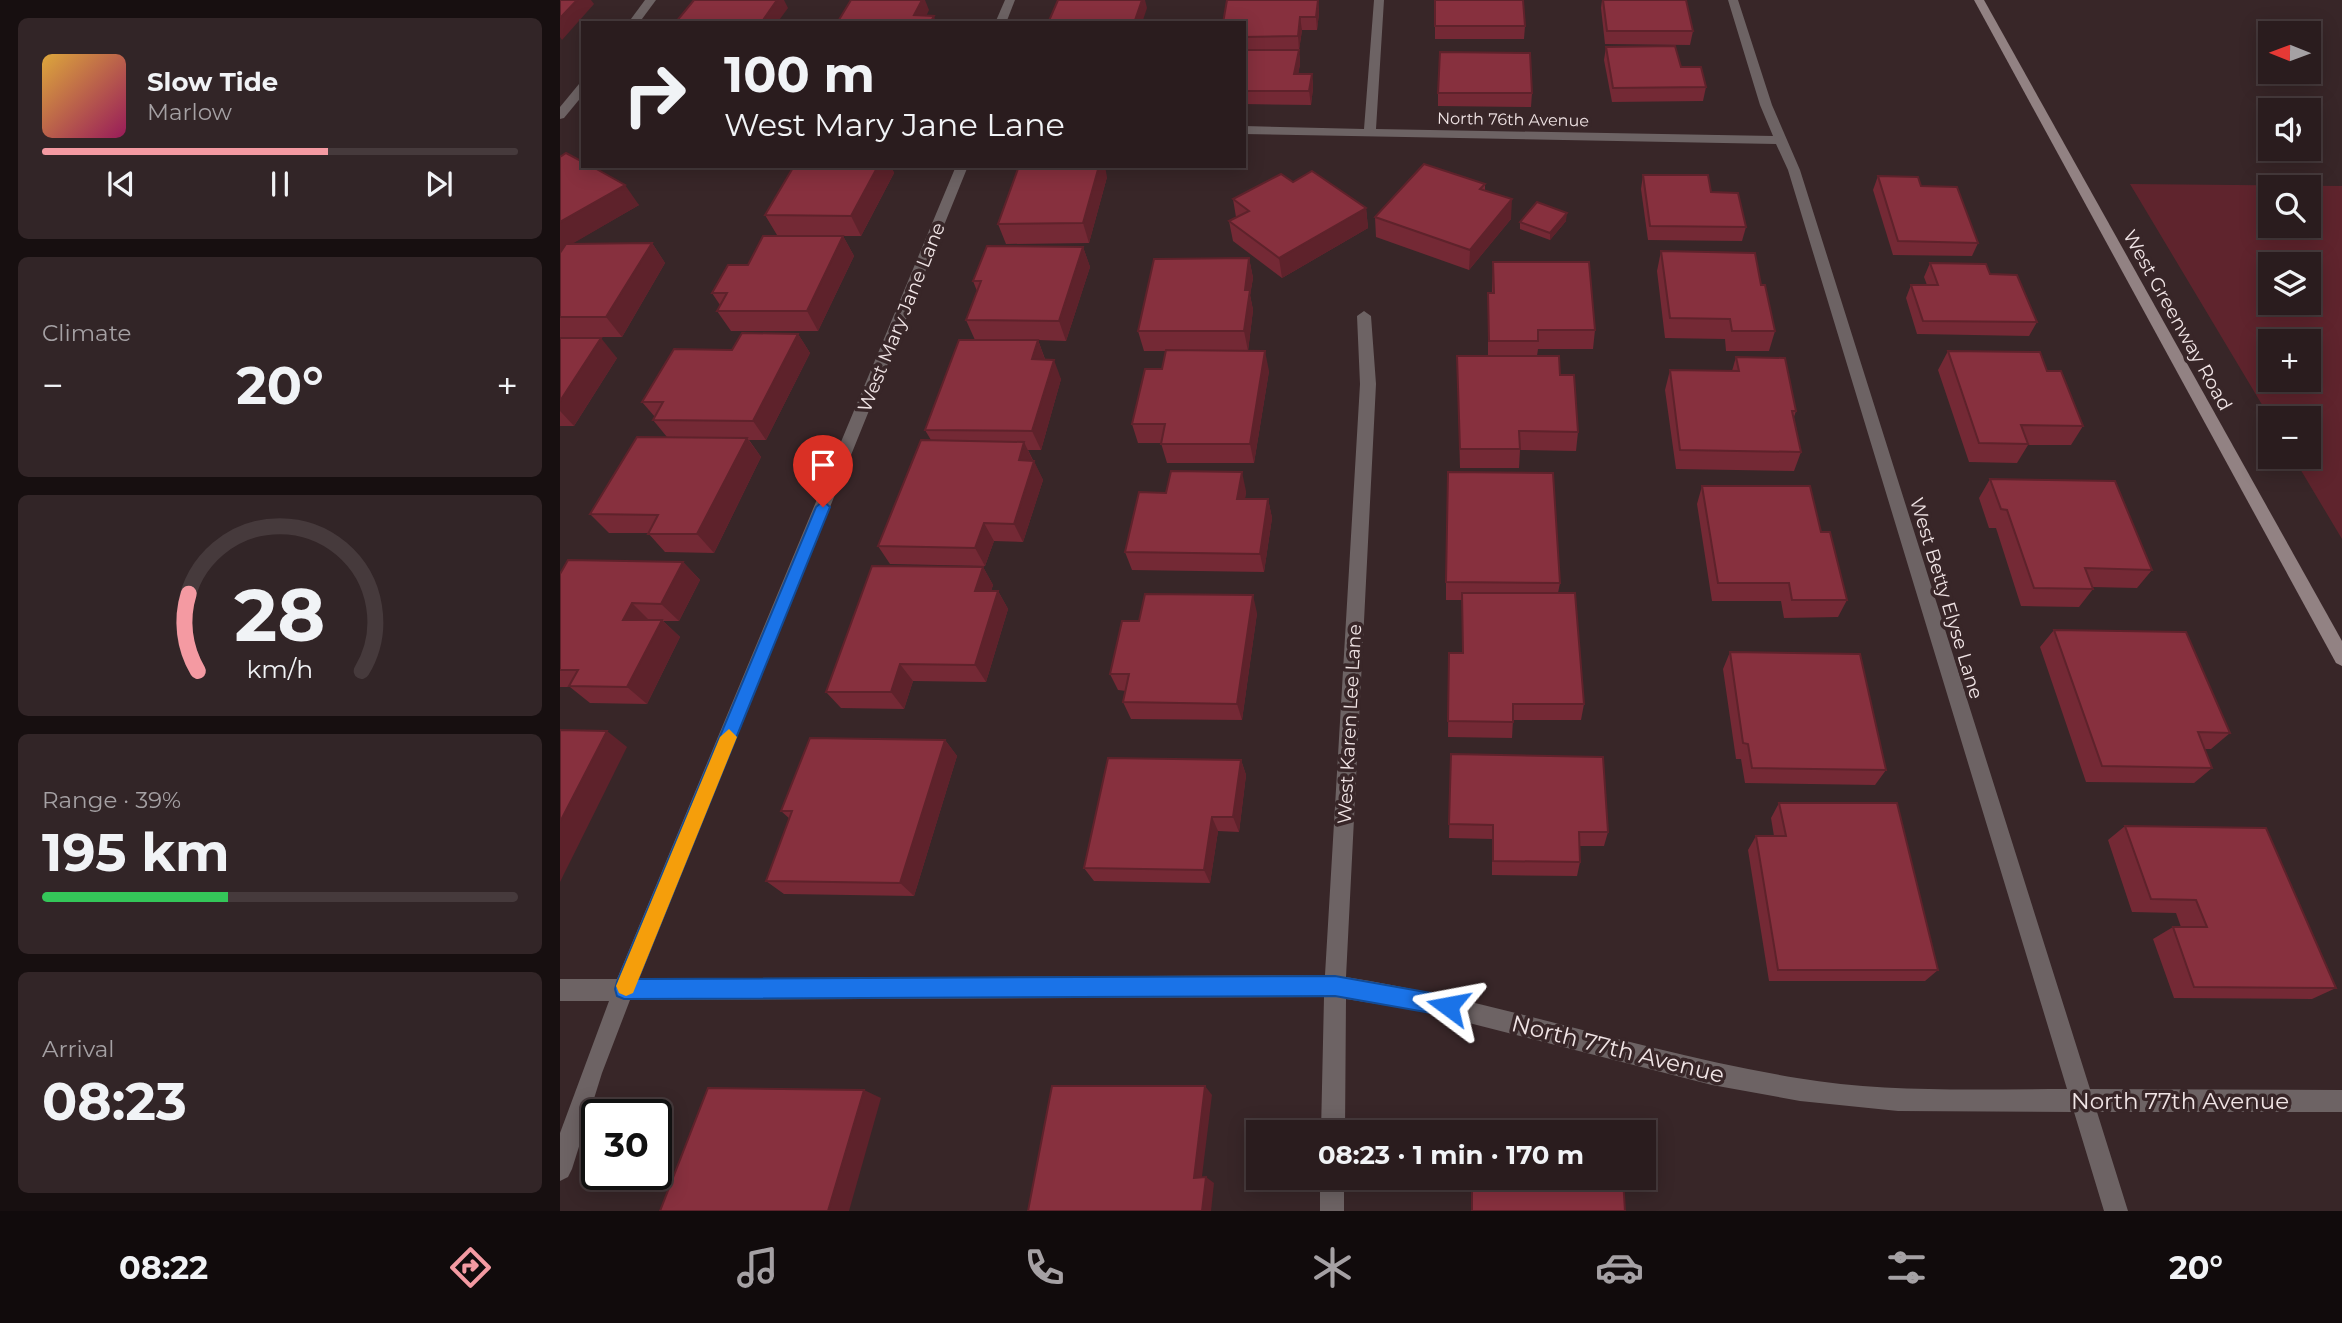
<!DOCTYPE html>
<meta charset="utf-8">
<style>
:root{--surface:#2a1c1e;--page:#322527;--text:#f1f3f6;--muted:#a5a1a4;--line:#463a3c;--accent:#f49aa2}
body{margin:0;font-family:Montserrat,sans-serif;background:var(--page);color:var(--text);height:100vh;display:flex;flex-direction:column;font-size:26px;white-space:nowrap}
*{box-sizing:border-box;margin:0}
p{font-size:23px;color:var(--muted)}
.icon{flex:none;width:38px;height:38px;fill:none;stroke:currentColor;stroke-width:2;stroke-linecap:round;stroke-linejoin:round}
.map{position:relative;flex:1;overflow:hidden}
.drawer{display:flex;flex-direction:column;gap:18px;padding:18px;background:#170f10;width:560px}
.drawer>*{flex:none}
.hud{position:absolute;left:21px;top:21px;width:665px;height:147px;border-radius:0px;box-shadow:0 4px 18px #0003,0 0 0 2px var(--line);background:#2a1c1e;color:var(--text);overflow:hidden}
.needle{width:46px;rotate:271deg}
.buttons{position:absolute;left:1698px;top:21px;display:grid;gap:14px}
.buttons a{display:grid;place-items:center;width:63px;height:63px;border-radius:0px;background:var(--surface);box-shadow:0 4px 18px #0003,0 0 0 2px var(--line);font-size:35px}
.speed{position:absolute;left:21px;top:1099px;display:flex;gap:14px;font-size:35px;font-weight:700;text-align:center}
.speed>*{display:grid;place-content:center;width:91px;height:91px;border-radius:50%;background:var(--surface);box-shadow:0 4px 18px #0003,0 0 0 2px var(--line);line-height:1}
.speed .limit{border:4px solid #111;border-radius:10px;background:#fff;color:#111}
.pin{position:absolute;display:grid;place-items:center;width:60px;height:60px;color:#fff;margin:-72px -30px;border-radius:50% 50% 50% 0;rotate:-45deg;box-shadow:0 0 7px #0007}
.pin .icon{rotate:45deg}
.me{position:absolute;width:77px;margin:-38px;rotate:283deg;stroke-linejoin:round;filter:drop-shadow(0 0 5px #0008)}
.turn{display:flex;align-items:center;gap:24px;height:147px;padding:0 28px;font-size:32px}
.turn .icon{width:91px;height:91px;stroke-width:2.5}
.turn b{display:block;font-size:49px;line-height:60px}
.big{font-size:52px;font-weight:700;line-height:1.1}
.drawer .tile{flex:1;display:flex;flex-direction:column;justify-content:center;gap:10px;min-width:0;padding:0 24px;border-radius:10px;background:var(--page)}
.drawer .dial{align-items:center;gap:0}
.dial svg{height:182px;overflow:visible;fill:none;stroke:var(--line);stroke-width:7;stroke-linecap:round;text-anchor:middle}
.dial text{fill:var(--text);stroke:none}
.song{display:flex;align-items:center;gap:21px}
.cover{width:84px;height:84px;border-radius:10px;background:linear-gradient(135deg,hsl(40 70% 55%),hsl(330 70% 35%))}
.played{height:7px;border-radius:4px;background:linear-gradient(90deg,var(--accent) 60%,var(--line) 60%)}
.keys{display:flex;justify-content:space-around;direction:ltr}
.heat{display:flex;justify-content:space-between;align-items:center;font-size:38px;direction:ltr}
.charge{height:10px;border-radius:5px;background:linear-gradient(90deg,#34c759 39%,var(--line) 0)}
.trip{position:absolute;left:686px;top:1120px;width:410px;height:70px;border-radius:0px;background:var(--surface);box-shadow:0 4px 18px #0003,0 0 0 2px var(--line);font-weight:700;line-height:70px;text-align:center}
.menu{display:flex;height:112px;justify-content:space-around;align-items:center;background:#110b0c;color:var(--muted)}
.menu .icon{width:49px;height:49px}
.menu .on{color:var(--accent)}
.menu b{font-size:32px;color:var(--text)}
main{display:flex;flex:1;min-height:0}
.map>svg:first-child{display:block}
.green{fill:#5f242d;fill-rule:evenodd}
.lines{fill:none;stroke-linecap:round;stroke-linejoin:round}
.street{fill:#6d6364;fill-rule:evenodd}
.secondary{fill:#928283;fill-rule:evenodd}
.wall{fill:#742935}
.shaded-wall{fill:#5e222b}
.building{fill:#87303e;stroke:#5e222b;stroke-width:2}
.route{fill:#1a73e8;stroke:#114b97;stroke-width:2}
.slow{fill:#f59e0b}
.labels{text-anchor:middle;stroke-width:7;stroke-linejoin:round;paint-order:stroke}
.far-street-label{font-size:16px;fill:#f0e4e5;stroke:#382628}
.street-label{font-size:19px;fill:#f0e4e5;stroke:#382628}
.near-street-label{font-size:23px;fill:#f0e4e5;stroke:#382628}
</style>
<main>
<section class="drawer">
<div class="tile">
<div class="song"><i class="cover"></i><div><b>Slow Tide</b><p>Marlow</p></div></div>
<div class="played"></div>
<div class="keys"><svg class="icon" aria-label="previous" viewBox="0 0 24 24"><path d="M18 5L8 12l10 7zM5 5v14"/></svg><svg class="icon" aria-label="pause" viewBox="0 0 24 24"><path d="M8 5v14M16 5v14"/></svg><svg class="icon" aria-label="next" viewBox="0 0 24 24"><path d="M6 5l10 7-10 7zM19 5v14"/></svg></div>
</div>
<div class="tile"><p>Climate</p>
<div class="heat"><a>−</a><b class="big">20°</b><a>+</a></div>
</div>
<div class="tile dial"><svg viewBox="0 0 100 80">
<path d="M14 69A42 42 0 1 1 86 69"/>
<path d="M14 69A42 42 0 0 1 10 35" stroke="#f49aa2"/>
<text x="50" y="56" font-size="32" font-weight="700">28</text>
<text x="50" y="72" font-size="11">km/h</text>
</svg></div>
<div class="tile"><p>Range · 39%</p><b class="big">195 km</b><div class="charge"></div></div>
<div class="tile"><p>Arrival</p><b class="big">08:23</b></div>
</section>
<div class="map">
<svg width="1782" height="1211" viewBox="0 0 1782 1211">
<rect width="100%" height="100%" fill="#382628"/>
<path class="green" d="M1570,184L1782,186V539L1733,457H1748V418H1710ZM1748,187V226H1710V187ZM1710,264H1748V303H1710ZM1710,341H1748V380H1710Z"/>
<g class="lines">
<g class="street">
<path d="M85,0H96L79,23H68Z"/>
<path d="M445,0H455L446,23H435Z"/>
<path d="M814,0H824L816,129L1213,136L1200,105L1168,0H1178L1212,105L1240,170L1530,1089L1782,1090V1112H1537L1568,1211H1544L1514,1112L1338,1111L1240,1101L1152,1085L862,1011L786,999L785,1132H761L764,997L70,1000L42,1073L12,1169L8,1177L0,1181V1133L49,1001H0V979H57L396,166H408L79,979L765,975L800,384L797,316L804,311L811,316L816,384L786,977C938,1001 1085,1053 1237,1078C1326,1093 1417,1089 1507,1089L1228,170L1216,144L684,134V126L804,129Z"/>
<path d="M19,84H23V95L4,118L0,119V107Z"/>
<rect x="760" y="1178" width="24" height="33"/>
</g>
<path class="secondary" d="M1414,0H1424L1782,641V666L1776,663Z"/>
</g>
<g class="wall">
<path d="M758,0L759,13L757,30H742L739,50H732H739L740,64L738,74H752L753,88L751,105L684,104V23Z"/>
<path d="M875,0L965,26L964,39H875Z"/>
<path d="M1042,0H1126L1133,31L1130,45L1045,44L1041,8Z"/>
<path d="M1046,47L1121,67L1146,87L1143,101L1052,102L1044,60Z"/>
<path d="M878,93H972L971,107L878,106Z"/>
<path d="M0,157L79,205L11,244L92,243L105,263L62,337H0V253L3,249L0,251Z"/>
<path d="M234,166H331L334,173L301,236H283L294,256L258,331H171L157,311L160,305L152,293L188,265L272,236L217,235L205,215Z"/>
<path d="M1083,175L1151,192L1186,227L1182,241L1088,240L1081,189Z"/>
<path d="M1318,176L1361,186L1418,243L1412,256L1333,255L1313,190Z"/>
<path d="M547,177L529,243L446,244L438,224Z"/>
<path d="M733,182L806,208L808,228L722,278L673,241L669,221L676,217L673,199Z"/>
<path d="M925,184V190L951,219L909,270L816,237L815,217Z"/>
<path d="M1006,221L990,240L960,229V222Z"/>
<path d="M523,247L530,267L506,341L478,340L485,359L501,379L481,450H468L483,480L463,542L434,541L425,566L330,564L318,546L371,440L365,430L415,340L406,320L417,291L413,281Z"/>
<path d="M1101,251L1215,331L1209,351H1166L1165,339L1105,338L1097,271Z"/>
<path d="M689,258L693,278L690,295L693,310L688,351L709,371L694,463H607L601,443H578L572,424L602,369L606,351H584L578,331Z"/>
<path d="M933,262L1035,330L1033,349H978L977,356L1000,375L1018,432L1016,451L960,450L959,468H900L897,356H928V293H932Z"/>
<path d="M1370,263L1430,274L1477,322L1469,336L1357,334L1346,298L1351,285H1367L1364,277Z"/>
<path d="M238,334L250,353L206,440H189L201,457L154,553L105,552L88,533H49L30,514L107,437L93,420L95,417L82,402L172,350Z"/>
<path d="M0,338L57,358L14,426H0Z"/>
<path d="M1388,351L1487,371L1523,426L1511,445H1468L1457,463L1409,462L1378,370Z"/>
<path d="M1176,357L1236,411L1234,417L1241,452L1234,471L1116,469L1105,390L1110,370L1172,371Z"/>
<path d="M1430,479L1592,570L1577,588L1532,587L1533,589L1519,607L1461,606L1436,528H1429L1419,498Z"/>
<path d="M1142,486L1261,532L1287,600L1278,617L1224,618L1221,601H1152L1137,504Z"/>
<path d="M686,491L685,499H708L712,518L704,572L572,570L565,552L606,493Z"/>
<path d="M123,562L140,580L119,621H103L120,637L87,704L30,703L10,687H0V574Z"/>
<path d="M423,567L433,585L431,591H438L448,609L426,682L353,681L344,709L281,708L266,692Z"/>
<path d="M886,582L1000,583L998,593L1024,704L1021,720H953L952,738L888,737L889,653H903L902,600H886Z"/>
<path d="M697,613L682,720L571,719L563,702L566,691L558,690L550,674L579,621Z"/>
<path d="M1494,630L1670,733L1651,749H1644L1652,768L1634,783L1526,782L1480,647Z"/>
<path d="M1170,652L1326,770L1315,785L1185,783L1181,759H1176L1163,669Z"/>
<path d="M385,740L397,756L354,896L224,894L206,881L230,819L221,811Z"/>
<path d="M891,754L1048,832L1044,846H1019L1020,862L1017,876L932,875V839L889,838Z"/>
<path d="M681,760L686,775L679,832L658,831L650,883L534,881L524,868Z"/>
<path d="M1219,803L1378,970L1365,981H1209L1188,850L1196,836H1214L1211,818Z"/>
<path d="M1565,826L1776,988L1752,999L1614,998L1593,939L1613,927H1621L1616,913L1572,912L1548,840Z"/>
</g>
<g class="shaded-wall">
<path d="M17,0H31L34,4L2,40L0,37V18Z"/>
<path d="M214,0H224L228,8L217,23H201Z"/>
<path d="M362,0H365L369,10L363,23L354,15Z"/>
<path d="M582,0H585L587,8L582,23H574Z"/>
<path d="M758,0L759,13L757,30L756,17Z"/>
<path d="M374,16L376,23H370Z"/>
<path d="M740,17L742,30L739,50L738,36Z"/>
<path d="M739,50L740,64L736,87L734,74Z"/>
<path d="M752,74L753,88L751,105L749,91Z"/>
<path d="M318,166H331L334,173L301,236L291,216Z"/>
<path d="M539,166H545L547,177L529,243L523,223Z"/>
<path d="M65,185L79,205L0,251V222Z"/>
<path d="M952,199L951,219L909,270L910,250Z"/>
<path d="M806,208L808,228L722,278L719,258Z"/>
<path d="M1007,213L1006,221L990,240V233Z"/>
<path d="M283,236L294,256L258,331L247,311Z"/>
<path d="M92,243L105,263L62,337L46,317Z"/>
<path d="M523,247L530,267L506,341L499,321Z"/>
<path d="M689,258L693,278L690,295L693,310L688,351L684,331L685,290Z"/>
<path d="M238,334L250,353L206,440L193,421Z"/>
<path d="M41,338L57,358L14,426L0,411V401Z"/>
<path d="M478,340L485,360L472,359Z"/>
<path d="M705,351L709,371L694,463L690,444Z"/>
<path d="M494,360L501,379L481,450L472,431Z"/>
<path d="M187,438L201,457L154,553L137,534Z"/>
<path d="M464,442L473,461L459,460Z"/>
<path d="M474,461L483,480L463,542L454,524Z"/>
<path d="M682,472L686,491L682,517L677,499Z"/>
<path d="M708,499L712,518L704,572L700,554Z"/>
<path d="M424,523L434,541L425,566L415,548Z"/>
<path d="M123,562L140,580L119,621L101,604Z"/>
<path d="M423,567L433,585L425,609L415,591Z"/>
<path d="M438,591L448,609L426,682L415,665Z"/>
<path d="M693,595L697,613L682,720L677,704Z"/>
<path d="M72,603L90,621L63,620Z"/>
<path d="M102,620L120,637L87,704L67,687Z"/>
<path d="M340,664L353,681L344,709L331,692Z"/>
<path d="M47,731L67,747L0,882V822Z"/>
<path d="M385,740L397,756L354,896L340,883Z"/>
<path d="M681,760L686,775L679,832L673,817Z"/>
<path d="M652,817L658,831L650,883L644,870Z"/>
<path d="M645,1086L652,1095L641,1184L634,1178Z"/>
<path d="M304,1090L321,1098L289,1211H268Z"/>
<path d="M646,1177L654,1183L651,1211H642Z"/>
</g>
<g class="building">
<path d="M0,0H17L0,18Z"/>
<path d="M134,0H217L201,23H115Z"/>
<path d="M291,0H362L354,15L374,16L370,23H277Z"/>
<path d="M498,0H582L574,23H488Z"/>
<path d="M667,0H758L756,17H740L738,36L684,37V23H663Z"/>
<path d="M875,0H963L965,26H875Z"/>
<path d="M1043,0H1126L1133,31H1047Z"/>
<path d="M1115,46L1121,67H1141L1146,87L1053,88L1046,47Z"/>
<path d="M684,50H739L734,74H752L749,91H684Z"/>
<path d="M880,52L970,53L972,93H878Z"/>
<path d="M6,153L23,162V166H31L65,185L0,222V157Z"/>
<path d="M864,164L925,184L920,189L952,199L910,250L815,217Z"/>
<path d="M234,166H318L291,216L205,215Z"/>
<path d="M459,166H539L523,223L438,224Z"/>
<path d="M752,171L806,208L719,258L669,221L689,211L673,199L721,174L733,182Z"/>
<path d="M1083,175H1148L1151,192L1178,193L1186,227L1090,226Z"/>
<path d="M1318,176L1358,177L1361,186L1397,187L1418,243L1338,241Z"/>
<path d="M977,202L1007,213L990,233L960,222Z"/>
<path d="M203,236H283L247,311H157L167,293H152L168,265H188Z"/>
<path d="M92,243L46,317H0V253L6,244Z"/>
<path d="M427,246L523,247L499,321L406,320L421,281H413Z"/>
<path d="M1101,251L1195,253L1201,285H1205L1215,331H1172L1170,319L1110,318Z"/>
<path d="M689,258L685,290H690L684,331H578L594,259Z"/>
<path d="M933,262H1029L1035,330H978V341H929L928,293H934Z"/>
<path d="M1370,263L1426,264L1430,274L1457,275L1477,322L1363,321L1351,285H1378Z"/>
<path d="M182,333L238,334L193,421L93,420L103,402H82L114,349L172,350Z"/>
<path d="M0,338H41L0,401Z"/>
<path d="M399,340H478L472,359L494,360L472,431L365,430Z"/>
<path d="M606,350L705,351L690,444H601L605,424H572L585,369H602Z"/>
<path d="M1388,351L1480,352L1487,371H1501L1523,426L1461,425L1468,444L1419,443Z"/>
<path d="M897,356H999L1000,375H1014L1018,432L959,431L960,449H900Z"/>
<path d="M1176,357L1225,358L1236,411H1232L1241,452L1120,450L1110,370L1179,371Z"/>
<path d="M77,437L187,438L137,534H88L98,515L30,514Z"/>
<path d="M361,440L464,442L459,460L474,461L454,524L424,523L415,548L318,546Z"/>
<path d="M611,471L682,472L677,499H708L700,554L565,552L579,492L606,493Z"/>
<path d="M888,472L993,473L1000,583L886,582Z"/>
<path d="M1430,479L1555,481L1592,570L1525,568L1533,589L1474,588L1447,510L1441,509Z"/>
<path d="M1142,486H1250L1261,532H1270L1287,600H1232L1229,583H1158Z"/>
<path d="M8,560L123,562L101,604L72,603L63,620H102L67,687L9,686L18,670H0V574Z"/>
<path d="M312,566L423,567L415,591H438L415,665L340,664L331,692H266Z"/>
<path d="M902,593H1015L1024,704H953V722L888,721L889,653H903Z"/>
<path d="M585,594L693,595L677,704L563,702L569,674H550L562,621H579Z"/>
<path d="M1494,630L1626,632L1670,733L1638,732L1652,768L1542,766Z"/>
<path d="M1170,652L1300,654L1326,770L1192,768L1188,744L1183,743Z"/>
<path d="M0,730L47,731L0,822Z"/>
<path d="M250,738L385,740L340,883L206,881L232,811H221Z"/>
<path d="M891,754L1043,757L1048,832H1019L1020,862L933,861V825L889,824Z"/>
<path d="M548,758L681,760L673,817H652L644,870L524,868Z"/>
<path d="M1219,803H1337L1378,970H1218L1196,836H1226Z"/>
<path d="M1565,826L1706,828L1776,988L1634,987L1613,927H1647L1636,900L1591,899Z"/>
<path d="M492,1086H645L634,1178L646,1177L642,1211H468Z"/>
<path d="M148,1088L304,1090L268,1211H100Z"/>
<path d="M912,1178H1063L1065,1211H912Z"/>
</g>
<path class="route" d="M263,501L270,507L78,979L775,976L888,996L895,999L898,1006L895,1013L888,1016L775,996L64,999L57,996L55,989L57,982L256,507Z"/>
<path class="slow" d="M169,729L177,737L73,993L66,996L59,993L56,986L160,737Z"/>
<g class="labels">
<g class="far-street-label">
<text transform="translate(953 119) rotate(1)" y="6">North 76th Avenue</text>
</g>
<g class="street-label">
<text transform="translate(341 317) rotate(-68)" y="7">West Mary Jane Lane</text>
<text transform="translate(1618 320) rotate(61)" y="7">West Greenway Road</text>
<text transform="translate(1387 598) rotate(73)" y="7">West Betty Elyse Lane</text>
<text transform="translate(789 724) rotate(-87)" y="7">West Karen Lee Lane</text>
</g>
<g class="near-street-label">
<text transform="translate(1058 1049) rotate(14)" y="8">North 77th Avenue</text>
<text x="1620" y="1109">North 77th Avenue</text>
</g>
</g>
</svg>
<div class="buttons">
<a><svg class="needle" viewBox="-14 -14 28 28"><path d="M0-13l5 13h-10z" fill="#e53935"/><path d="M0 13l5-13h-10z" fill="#a5a1a4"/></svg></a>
<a><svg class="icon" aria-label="sound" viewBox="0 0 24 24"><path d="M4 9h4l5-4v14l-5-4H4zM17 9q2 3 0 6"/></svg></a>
<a><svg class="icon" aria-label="search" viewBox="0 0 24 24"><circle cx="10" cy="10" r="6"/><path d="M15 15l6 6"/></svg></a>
<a><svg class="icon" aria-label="layers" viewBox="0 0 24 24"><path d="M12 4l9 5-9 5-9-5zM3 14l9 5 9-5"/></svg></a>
<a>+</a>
<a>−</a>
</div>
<div class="speed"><div class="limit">30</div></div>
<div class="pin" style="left:263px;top:507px;background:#d93025"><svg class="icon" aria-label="arrive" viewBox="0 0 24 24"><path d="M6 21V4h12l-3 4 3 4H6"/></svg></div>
<svg class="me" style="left:888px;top:1006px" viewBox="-20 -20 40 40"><path d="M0-17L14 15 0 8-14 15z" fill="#1a73e8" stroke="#fff" stroke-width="4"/></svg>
<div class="trip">08:23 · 1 min · 170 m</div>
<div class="hud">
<div class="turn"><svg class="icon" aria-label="right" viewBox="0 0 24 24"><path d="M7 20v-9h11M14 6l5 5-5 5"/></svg><div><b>100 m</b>West Mary Jane Lane</div></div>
</div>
</div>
</main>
<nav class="menu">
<b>08:22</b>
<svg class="icon on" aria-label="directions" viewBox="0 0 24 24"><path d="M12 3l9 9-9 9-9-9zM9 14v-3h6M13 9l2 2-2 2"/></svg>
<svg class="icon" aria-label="music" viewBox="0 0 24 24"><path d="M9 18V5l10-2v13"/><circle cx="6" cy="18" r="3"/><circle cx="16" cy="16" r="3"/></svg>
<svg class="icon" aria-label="phone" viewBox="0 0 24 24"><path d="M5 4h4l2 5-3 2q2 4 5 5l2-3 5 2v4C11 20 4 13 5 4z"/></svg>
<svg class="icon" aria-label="climate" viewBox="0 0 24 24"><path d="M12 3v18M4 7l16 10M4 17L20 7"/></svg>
<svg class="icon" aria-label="car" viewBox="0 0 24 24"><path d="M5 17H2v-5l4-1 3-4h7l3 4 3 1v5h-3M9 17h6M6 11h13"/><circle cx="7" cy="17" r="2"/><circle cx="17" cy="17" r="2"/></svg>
<svg class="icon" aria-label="filters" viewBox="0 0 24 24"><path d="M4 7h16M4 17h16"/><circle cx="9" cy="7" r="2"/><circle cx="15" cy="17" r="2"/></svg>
<b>20°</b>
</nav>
